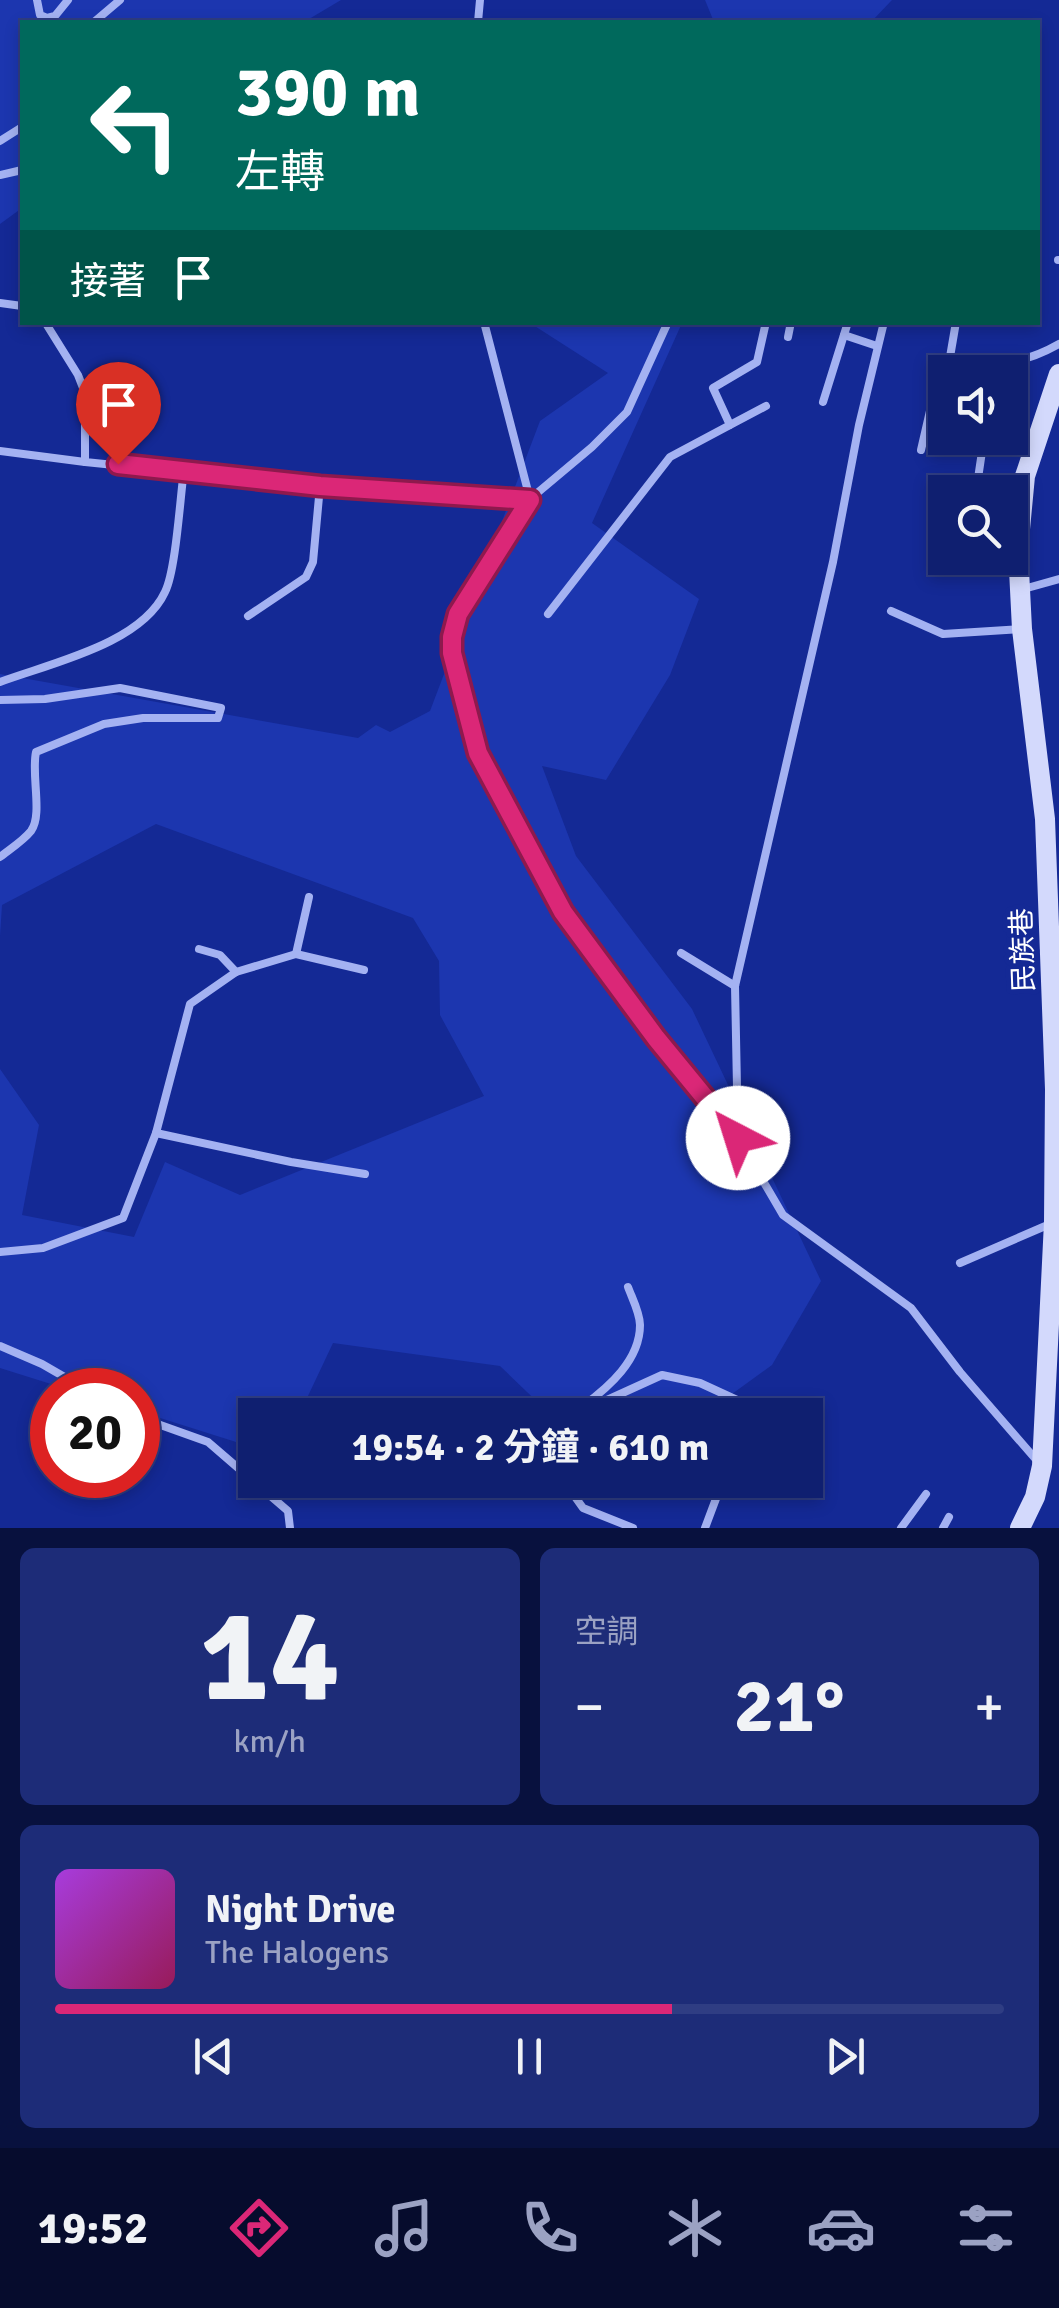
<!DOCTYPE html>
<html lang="zh-TW">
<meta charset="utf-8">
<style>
:root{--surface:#0f1f70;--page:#1d2c78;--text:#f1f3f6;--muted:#9ba2c3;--line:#2f3d83;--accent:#db2777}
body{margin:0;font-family:Signika,"Noto Sans TC",sans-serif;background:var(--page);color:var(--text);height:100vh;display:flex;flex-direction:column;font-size:38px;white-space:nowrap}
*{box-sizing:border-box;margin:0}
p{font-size:32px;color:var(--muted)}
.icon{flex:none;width:55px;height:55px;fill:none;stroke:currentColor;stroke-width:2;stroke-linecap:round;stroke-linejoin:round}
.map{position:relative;height:1528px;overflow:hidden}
.drawer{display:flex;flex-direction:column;gap:20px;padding:20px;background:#08113e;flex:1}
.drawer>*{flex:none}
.guide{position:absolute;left:20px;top:20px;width:1020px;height:305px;border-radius:0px;box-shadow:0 5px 15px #0003,0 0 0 2px var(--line);background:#00695c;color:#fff;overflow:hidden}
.controls{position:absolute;left:928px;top:355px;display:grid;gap:20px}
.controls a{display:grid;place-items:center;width:100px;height:100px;border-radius:0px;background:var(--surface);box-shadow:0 5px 15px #0003,0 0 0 2px var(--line);font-size:50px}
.speed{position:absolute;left:30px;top:1368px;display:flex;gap:20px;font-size:50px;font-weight:700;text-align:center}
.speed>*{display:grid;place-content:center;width:130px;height:130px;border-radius:50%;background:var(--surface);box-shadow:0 5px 15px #0003,0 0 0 2px var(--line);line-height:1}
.speed .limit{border:15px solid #d22;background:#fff;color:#111}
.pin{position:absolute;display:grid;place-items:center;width:85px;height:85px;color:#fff;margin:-102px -42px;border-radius:50% 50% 50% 0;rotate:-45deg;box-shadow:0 0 10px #0007}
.pin .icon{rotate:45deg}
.me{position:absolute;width:110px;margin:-55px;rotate:320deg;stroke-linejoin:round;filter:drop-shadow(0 0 8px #0008)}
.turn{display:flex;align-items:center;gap:35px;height:210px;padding:0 50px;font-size:45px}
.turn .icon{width:130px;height:130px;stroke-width:2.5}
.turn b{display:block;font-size:70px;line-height:85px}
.then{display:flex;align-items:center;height:95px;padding:0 50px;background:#0003;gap:20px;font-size:38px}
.big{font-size:75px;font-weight:700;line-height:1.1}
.drawer .card{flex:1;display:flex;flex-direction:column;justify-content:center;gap:15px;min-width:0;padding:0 35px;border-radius:15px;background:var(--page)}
.drawer .dial{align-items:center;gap:0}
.dial b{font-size:130px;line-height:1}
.song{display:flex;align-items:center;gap:30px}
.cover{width:120px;height:120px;border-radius:15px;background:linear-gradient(135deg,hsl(280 70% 55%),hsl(330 70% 35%))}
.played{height:10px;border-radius:5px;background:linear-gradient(90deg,var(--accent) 65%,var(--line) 65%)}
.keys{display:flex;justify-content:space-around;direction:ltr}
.heat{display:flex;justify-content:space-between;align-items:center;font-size:55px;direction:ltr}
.drawer .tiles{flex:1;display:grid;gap:20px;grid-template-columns:1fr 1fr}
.card:last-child{grid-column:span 2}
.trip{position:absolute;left:238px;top:1398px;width:585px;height:100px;border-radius:0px;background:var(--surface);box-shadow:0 5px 15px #0003,0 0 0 2px var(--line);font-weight:700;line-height:100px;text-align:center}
.tabs{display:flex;height:160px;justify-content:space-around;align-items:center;background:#060c2d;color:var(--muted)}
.tabs .icon{width:70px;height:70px}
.tabs .active{color:var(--accent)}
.tabs b{font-size:45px;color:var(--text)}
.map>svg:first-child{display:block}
.green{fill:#1c36af}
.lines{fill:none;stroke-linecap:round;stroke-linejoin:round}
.lane{stroke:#a4b2f2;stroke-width:8}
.secondary{stroke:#d3d9fc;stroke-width:20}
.route-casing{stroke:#8e194d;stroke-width:25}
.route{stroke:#db2777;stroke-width:18}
.labels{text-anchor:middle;stroke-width:10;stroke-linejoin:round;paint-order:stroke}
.street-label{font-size:28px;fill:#fff;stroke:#142995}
</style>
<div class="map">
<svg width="1059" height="1528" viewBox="0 0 1059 1528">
<rect width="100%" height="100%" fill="#142995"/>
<g class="green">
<path d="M0,0H341L304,22H22V208L0,224Z"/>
<path d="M705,0H892L871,22H714Z"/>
<path d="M530,323H682L592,523L699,599L670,675L606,780L542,766L576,856L692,1009L821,1281L772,1365L703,1415H551L500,1366L333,1343L299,1415H255V1448L138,1411V1390H70L0,1368V1069L39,1125L22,1215L134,1237L165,1162L240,1195L484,1096L440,1015L439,961L413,918L156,824L2,905L0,936V674L358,738L376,725L390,732L430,711L540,421L608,373Z"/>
</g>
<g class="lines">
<g class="lane">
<path d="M37,0L40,15L47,18L55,16L68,0"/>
<path d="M94,22L120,0"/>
<path d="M478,22L480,0"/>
<path d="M0,141L22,127"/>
<path d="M0,175L22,170"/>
<path d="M1058,260H1059"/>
<path d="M0,303L22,306"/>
<path d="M45,322L78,375L85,393V462L320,486L530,499L592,447L627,412L668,322"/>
<path d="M484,322L530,499L458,615L452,637V653L479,753L563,912L656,1038L737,1136"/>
<path d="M884,322L859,425L833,562L735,986L738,1138L783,1215L911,1308L960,1372L1039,1463"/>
<path d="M956,322L950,357C987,371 1026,363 1059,344"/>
<path d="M844,335L877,346"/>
<path d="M788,337L791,322"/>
<path d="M823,402L848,322"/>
<path d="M730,425L766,406"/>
<path d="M921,450L939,372L950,357"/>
<path d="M0,451L85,462"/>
<path d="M976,492L984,438"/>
<path d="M1020,590L1059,579"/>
<path d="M891,611L943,634L1022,629"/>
<path d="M548,614L670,457L730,425L713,388L757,362L766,322"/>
<path d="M248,616L306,577L313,562L320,486"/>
<path d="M0,682C51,663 141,644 165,592C176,570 180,498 184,470"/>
<path d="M0,700L45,699L120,688L221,708L218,718H143L104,724L36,752C31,775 43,815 31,831C23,841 10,849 0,857"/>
<path d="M199,949L220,955L236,972"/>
<path d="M681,953L735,986"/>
<path d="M296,954L309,897"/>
<path d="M156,1133L291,1162L365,1174"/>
<path d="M0,1252L43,1248L123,1218L156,1133L190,1004L236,972L296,954L364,970"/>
<path d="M960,1263L1050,1224"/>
<path d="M0,1346L42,1364L87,1390"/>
<path d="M583,1406C609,1387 640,1360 640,1325C640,1313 632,1298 628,1287"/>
<path d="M574,1415L662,1375L700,1383L737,1400L741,1415"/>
<path d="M138,1417L208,1442L288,1511L290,1528"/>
<path d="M563,1480L583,1508L633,1528"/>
<path d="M705,1528L723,1480"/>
<path d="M901,1528L926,1494"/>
<path d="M943,1528L949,1517"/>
</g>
<path class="secondary" d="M1020,1528L1035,1497L1042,1466L1054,1222L1055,1089L1045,819L1022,629L1018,550L1025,476L1059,374"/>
</g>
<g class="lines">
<g class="route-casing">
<path id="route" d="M118,464L320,486L530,500L458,614L452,637V653L478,753L563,912L656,1038L738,1138"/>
</g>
<use href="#route" class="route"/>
</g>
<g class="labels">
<g class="street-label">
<text transform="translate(1022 950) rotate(-92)" y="10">民族巷</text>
</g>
</g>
</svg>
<div class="controls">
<a><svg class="icon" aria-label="sound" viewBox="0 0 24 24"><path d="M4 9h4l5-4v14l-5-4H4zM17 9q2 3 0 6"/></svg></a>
<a><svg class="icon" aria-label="search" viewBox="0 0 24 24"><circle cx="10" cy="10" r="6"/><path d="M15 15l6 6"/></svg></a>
</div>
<div class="speed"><div class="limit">20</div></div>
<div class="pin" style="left:118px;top:464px;background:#d93025"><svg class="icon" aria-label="arrive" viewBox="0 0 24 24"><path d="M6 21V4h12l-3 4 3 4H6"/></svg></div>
<svg class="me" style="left:738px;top:1138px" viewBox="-20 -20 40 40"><circle r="19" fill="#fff"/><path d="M0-13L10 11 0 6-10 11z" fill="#db2777"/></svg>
<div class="trip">19:54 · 2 分鐘 · 610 m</div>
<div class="guide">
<div class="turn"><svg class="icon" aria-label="left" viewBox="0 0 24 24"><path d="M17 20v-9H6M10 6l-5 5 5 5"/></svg><div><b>390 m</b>左轉</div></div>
<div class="then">接著<svg class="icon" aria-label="arrive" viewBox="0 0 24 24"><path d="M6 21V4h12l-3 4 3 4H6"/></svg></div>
</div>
</div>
<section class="drawer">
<div class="tiles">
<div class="card dial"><b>14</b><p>km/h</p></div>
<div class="card"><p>空調</p>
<div class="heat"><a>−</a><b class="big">21°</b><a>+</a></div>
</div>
<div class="card">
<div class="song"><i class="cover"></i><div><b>Night Drive</b><p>The Halogens</p></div></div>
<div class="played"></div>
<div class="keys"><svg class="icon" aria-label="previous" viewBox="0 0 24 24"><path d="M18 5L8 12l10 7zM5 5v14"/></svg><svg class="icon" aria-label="pause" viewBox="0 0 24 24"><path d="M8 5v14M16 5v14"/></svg><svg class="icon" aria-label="next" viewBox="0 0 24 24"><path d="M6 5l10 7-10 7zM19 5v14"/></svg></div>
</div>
</div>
</section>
<nav class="tabs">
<b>19:52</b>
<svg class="icon active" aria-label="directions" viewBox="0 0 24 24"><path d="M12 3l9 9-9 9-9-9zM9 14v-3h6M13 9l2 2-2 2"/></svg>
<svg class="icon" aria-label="music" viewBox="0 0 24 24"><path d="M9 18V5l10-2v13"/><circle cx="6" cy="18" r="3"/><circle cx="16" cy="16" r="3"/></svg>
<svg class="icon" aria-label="phone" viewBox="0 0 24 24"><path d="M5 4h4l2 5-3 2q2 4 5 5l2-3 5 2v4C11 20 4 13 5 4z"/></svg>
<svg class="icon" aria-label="climate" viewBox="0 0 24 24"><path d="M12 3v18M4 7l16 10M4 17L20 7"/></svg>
<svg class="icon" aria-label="car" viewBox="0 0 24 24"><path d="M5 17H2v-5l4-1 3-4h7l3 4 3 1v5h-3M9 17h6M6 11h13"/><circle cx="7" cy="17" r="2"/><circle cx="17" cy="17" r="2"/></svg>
<svg class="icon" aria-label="filters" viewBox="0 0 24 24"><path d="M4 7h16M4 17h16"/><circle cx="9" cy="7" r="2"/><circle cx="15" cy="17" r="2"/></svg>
</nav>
